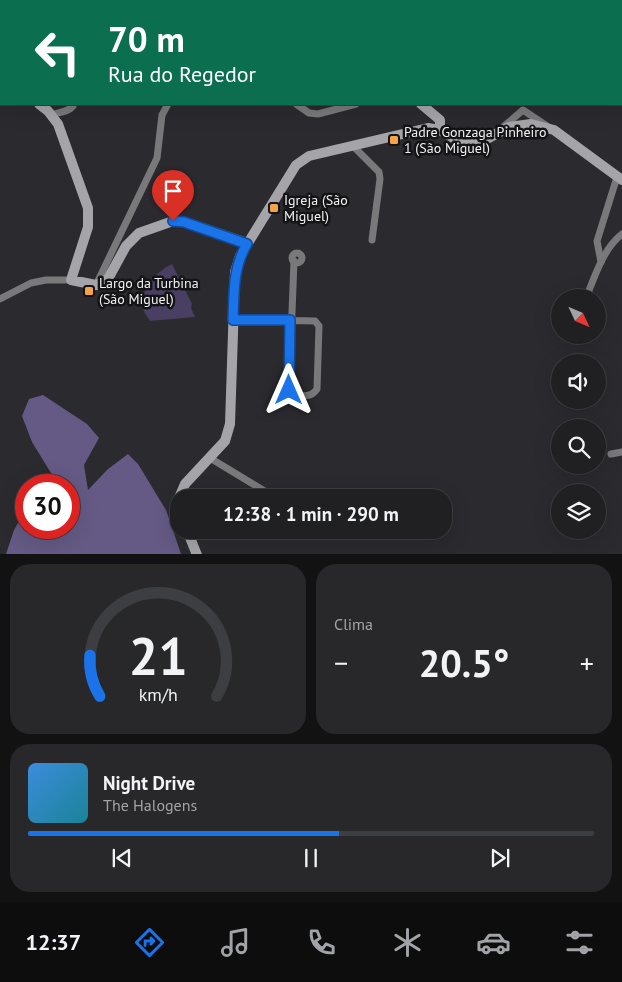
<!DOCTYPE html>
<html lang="pt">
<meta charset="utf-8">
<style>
:root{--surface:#202023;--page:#28282b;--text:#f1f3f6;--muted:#a2a3a6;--line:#3d3e41;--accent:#1a73e8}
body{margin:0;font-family:"PT Sans",sans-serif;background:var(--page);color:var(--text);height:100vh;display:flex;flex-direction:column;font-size:19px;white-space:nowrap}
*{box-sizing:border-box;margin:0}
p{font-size:16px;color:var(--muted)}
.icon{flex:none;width:28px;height:28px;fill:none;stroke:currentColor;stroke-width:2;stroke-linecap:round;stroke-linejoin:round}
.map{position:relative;height:554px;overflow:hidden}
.side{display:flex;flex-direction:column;gap:10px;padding:10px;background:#121213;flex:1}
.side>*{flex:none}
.top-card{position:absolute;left:0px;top:0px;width:622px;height:105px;box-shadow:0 5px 20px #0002,0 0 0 1px var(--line);background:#0b6e4f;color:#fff;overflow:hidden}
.needle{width:32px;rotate:134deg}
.tools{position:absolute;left:551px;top:289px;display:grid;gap:10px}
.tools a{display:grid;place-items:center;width:55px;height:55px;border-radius:50%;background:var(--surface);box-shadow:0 5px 20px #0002,0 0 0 1px var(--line);font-size:25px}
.speed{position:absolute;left:15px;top:474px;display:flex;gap:10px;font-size:25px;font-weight:700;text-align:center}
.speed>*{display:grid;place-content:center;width:65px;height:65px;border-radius:50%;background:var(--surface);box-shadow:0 5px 20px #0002,0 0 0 1px var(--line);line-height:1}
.speed .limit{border:8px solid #d22;background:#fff;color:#111}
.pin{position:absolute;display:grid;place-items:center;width:42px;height:42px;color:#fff;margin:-51px -21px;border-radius:50% 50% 50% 0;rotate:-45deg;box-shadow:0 0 5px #0007}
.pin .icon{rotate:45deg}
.me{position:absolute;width:55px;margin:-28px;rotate:0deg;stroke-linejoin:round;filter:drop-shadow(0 0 4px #0008)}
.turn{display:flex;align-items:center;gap:18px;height:105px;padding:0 25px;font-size:22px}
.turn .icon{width:65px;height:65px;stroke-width:2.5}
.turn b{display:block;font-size:35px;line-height:42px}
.big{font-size:38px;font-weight:700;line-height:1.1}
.side .card{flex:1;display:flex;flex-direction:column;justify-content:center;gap:8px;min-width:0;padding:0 18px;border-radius:20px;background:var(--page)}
.side .dial{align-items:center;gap:0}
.dial svg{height:130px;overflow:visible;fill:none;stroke:var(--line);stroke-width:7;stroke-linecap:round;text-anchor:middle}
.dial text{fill:var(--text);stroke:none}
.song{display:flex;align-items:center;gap:15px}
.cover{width:60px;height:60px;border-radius:8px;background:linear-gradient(135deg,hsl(210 70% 55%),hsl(190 70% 35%))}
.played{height:5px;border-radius:2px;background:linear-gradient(90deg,var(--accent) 55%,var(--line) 55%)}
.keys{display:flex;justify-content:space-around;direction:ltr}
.heat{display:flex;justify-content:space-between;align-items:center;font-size:28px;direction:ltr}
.side .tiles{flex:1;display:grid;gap:10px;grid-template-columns:1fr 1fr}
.card:last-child{grid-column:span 2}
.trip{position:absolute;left:170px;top:489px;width:282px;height:50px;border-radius:20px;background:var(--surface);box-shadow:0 5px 20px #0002,0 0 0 1px var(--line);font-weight:700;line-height:50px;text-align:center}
.tab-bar{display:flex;height:80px;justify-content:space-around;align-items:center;background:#0d0d0e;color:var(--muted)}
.tab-bar .icon{width:35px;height:35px}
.tab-bar .selected{color:var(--accent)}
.tab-bar b{font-size:22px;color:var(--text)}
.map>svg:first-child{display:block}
.green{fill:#483f62}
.forest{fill:#645a85}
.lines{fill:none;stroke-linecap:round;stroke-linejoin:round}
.street{stroke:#79787b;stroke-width:7}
.secondary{stroke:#a5a4a8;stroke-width:10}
.route-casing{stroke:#114b97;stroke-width:12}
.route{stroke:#1a73e8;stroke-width:9}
.poi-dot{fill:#f6a247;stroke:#141315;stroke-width:2}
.labels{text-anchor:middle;stroke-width:5;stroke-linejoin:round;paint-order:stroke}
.poi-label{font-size:14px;fill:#f1f0f3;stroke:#141315;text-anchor:start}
</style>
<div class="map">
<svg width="622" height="555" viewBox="0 0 622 555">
<rect width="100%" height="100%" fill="#2b2a2f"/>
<path class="green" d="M172,264L192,304L191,308L195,317L150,321C148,317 143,312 143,307C140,289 157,271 172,264Z"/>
<path class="forest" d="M43,395L87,424L99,438L84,465L88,490L108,469L128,454L138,464L166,510L181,554H6L14,530L26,509V528H69V485H54L51,473L32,442L22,416L29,399Z"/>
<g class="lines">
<g class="street">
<path d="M3,0V1"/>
<path d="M198,0L202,1"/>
<path d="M57,1L58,0"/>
<path d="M233,1L234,0"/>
<path d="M285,1L286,0"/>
<path d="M319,1L321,0"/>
<path d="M296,104L309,113L318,114L356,104"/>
<path d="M51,115C59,112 71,112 74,104"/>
<path d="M502,128L523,110L547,126"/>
<path d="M353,146L379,172L380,179L372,240"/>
<circle cx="297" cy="258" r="5"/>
<path d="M601,262L597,241L617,177"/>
<path d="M96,285L157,158L162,115L168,104"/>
<path d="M586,298C595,276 603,249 622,234"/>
<path d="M0,299L31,283L46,280H71"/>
<path d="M233,319L315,321L319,326L317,389C311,398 303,396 292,394L289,389L294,261"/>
<path d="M569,336L570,335"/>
<path d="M611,454L622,452"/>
<path d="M210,458L276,498"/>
</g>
<g class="secondary">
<path d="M313,0L314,1"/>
<path d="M0,90H1"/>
<path d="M39,104L48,111L58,124L88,208V227L71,280L96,285L104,282L109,277L126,246L139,233L173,221L185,222L247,243"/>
<path d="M421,104L440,120V130"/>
<path d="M179,498L185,484L225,441L230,424L235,272L240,256L296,165L309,156L428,128L440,130L453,138L468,143L483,141L509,127L531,124L554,130L622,180"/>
<path d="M187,530L197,555"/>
</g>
</g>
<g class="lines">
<g class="route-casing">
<path id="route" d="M173,221L184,222L247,244C233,267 234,292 233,320H290L289,390"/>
</g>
<use href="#route" class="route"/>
</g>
<g class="poi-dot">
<rect x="389" y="135" width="10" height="10" rx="2.5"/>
<rect x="269" y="203" width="10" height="10" rx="2.5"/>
<rect x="84" y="286" width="10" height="10" rx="2.5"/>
</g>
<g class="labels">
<g class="poi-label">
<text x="404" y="137">Padre Gonzaga Pinheiro<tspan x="404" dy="16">1 (São Miguel)</tspan></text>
<text x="284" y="205">Igreja (São<tspan x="284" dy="16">Miguel)</tspan></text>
<text x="99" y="288">Largo da Turbina<tspan x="99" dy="16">(São Miguel)</tspan></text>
</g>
</g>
</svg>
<div class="tools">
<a><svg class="needle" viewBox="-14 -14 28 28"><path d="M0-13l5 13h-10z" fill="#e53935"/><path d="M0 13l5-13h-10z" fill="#a2a3a6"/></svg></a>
<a><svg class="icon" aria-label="sound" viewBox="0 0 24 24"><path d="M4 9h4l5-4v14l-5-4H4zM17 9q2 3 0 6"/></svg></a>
<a><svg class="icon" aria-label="search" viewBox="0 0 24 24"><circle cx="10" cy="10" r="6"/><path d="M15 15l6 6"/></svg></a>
<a><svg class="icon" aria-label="layers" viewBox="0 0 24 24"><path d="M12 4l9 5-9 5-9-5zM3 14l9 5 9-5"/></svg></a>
</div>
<div class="speed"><div class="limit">30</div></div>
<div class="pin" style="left:173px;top:221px;background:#d93025"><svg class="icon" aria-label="arrive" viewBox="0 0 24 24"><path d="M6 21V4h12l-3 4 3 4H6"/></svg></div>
<svg class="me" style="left:289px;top:390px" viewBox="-20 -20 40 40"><path d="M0-17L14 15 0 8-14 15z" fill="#1a73e8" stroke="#fff" stroke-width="4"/></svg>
<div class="trip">12:38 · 1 min · 290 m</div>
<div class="top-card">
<div class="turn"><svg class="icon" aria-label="left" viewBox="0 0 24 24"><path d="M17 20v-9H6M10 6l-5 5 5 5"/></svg><div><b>70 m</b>Rua do Regedor</div></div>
</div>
</div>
<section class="side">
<div class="tiles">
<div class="card dial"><svg viewBox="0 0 100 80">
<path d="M14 69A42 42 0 1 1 86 69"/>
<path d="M14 69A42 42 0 0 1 8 44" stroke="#1a73e8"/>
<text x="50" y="56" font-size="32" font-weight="700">21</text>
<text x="50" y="72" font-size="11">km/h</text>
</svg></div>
<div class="card"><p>Clima</p>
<div class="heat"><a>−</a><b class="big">20.5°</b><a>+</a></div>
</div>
<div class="card">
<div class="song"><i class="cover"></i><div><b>Night Drive</b><p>The Halogens</p></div></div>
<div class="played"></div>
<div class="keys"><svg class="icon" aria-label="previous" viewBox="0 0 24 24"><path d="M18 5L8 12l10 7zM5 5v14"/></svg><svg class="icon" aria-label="pause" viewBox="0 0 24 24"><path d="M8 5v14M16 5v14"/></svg><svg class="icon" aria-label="next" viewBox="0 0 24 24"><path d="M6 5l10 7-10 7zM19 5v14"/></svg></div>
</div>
</div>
</section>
<nav class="tab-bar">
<b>12:37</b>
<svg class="icon selected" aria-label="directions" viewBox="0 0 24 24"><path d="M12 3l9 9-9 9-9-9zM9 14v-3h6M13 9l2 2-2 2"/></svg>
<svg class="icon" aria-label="music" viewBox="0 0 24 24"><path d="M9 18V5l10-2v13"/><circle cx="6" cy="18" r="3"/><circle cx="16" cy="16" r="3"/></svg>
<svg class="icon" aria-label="phone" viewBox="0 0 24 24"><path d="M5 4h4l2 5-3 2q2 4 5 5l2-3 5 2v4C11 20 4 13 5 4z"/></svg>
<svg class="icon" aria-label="climate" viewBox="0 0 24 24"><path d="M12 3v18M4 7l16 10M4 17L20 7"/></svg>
<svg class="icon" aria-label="car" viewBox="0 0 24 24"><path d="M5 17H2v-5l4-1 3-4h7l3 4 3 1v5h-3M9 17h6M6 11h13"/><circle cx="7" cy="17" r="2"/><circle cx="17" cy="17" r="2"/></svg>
<svg class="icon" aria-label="filters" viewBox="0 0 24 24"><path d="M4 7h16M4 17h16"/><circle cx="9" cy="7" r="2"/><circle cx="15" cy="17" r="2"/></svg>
</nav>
